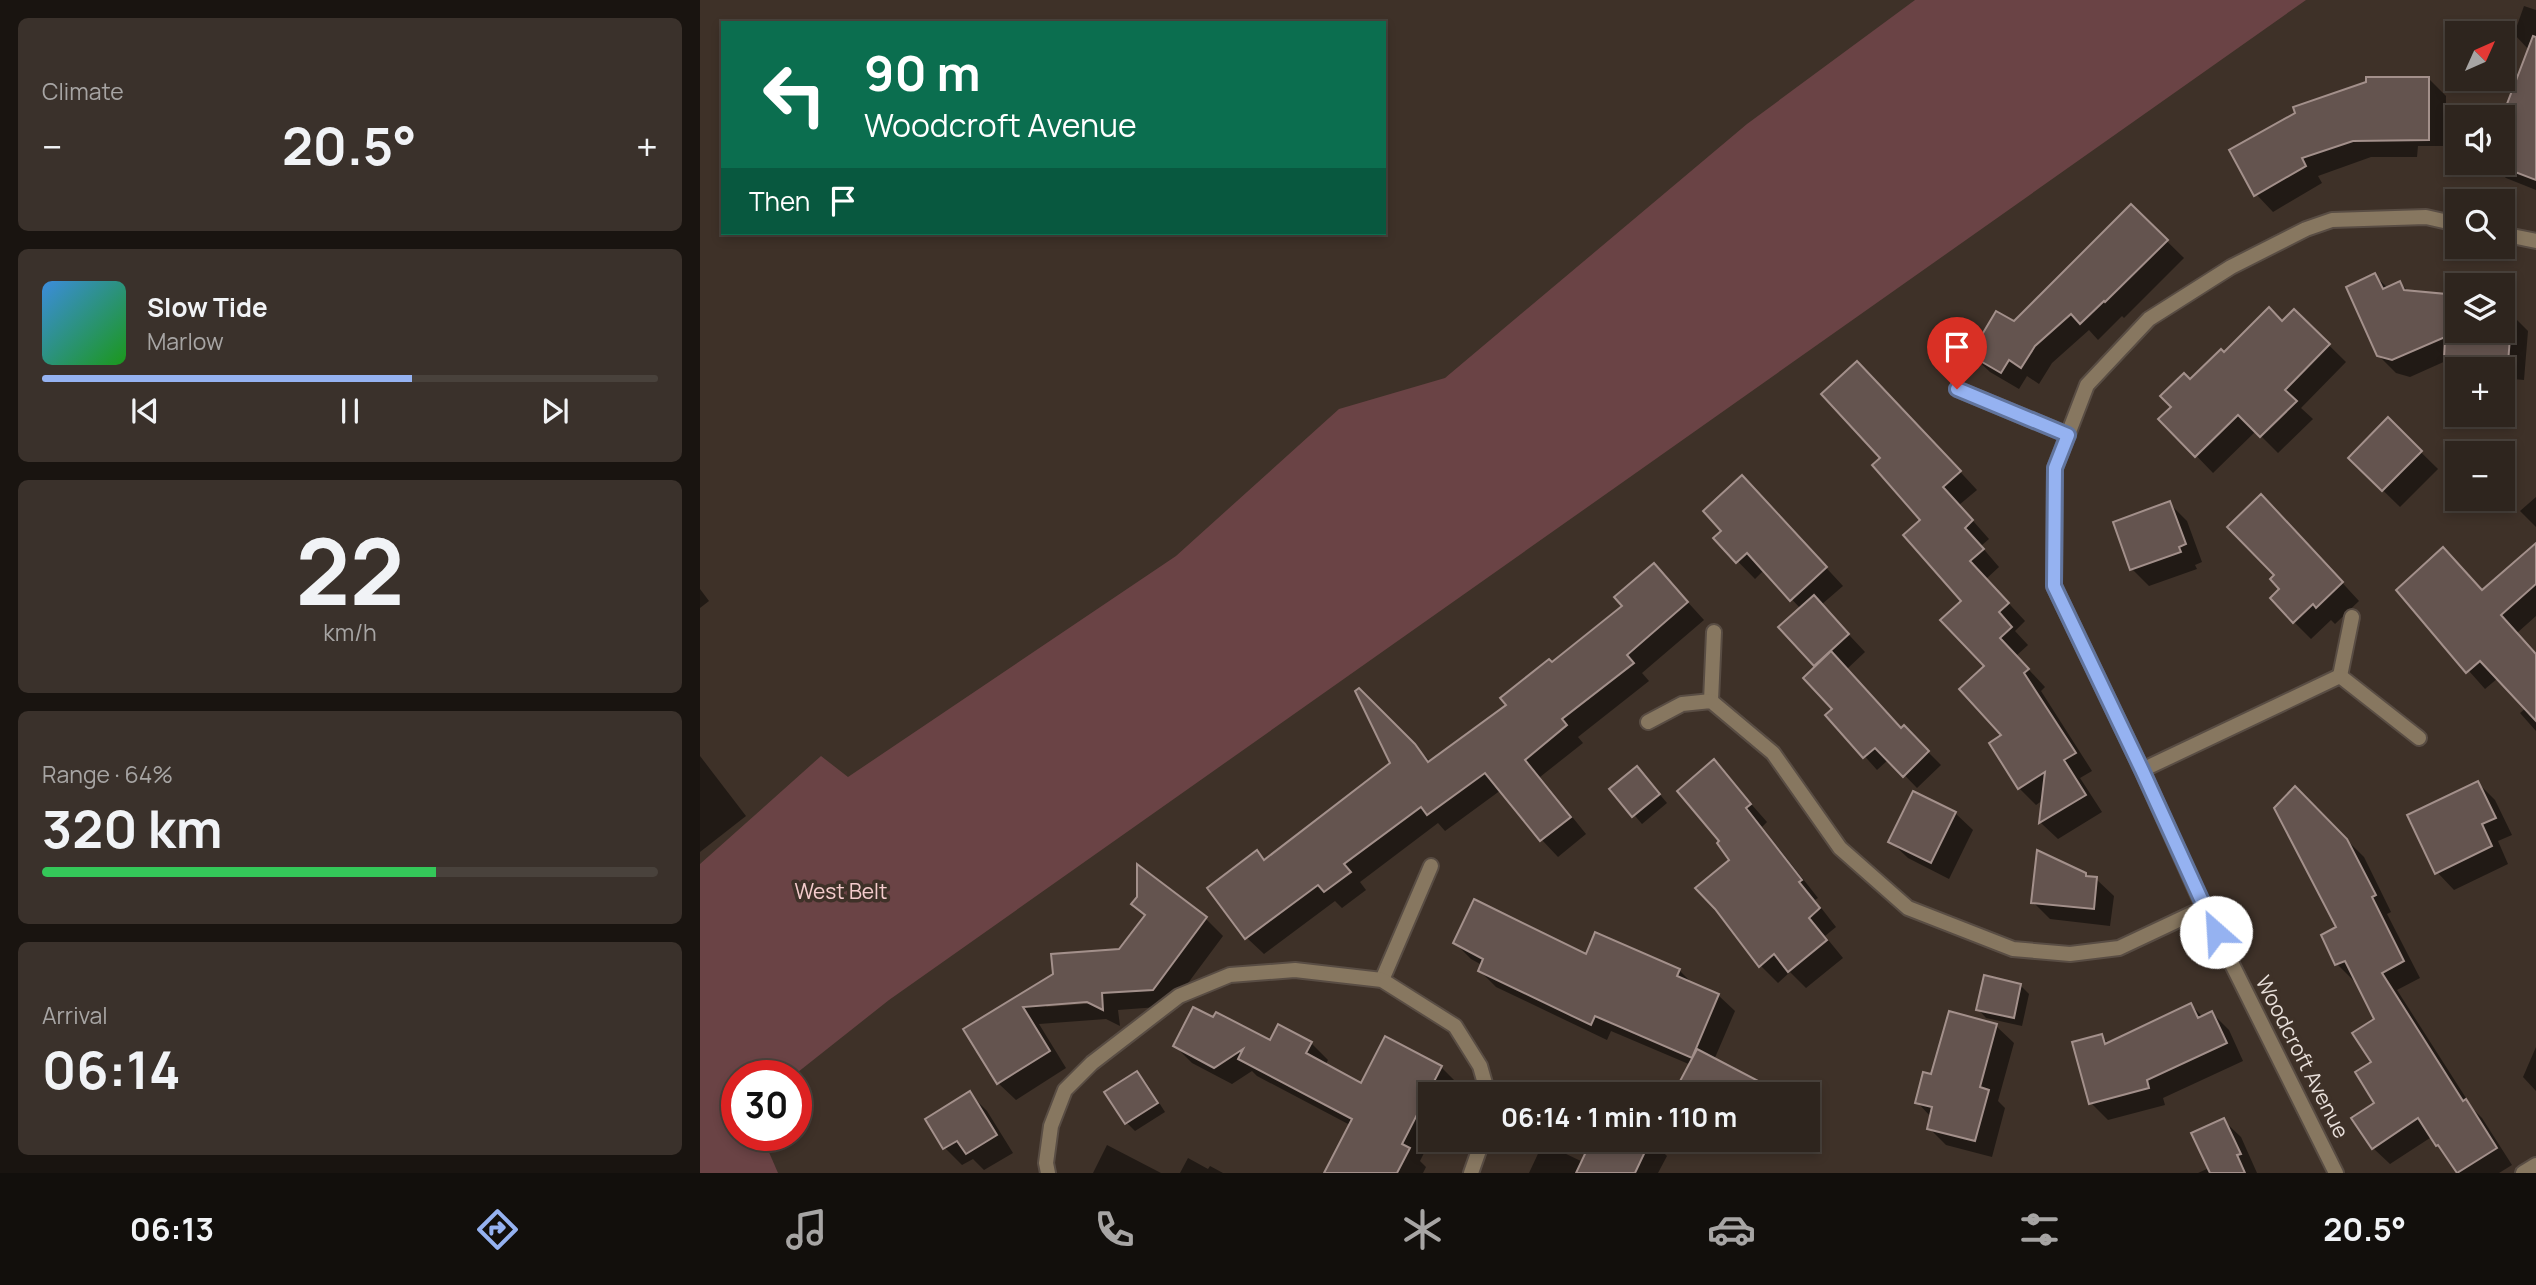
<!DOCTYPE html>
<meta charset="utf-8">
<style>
:root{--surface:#2e251e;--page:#3a312b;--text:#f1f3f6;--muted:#a7a5a4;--line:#49423c;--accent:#95b2f1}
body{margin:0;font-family:Manrope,sans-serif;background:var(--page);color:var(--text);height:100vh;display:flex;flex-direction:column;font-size:26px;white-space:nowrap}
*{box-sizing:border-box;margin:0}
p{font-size:23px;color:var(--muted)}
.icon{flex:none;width:38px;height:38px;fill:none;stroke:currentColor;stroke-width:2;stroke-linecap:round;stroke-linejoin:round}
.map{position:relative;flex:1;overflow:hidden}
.details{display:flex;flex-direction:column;gap:18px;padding:18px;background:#191410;width:700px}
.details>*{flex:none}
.top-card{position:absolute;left:21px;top:21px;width:665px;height:214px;border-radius:0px;box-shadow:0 4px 10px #0003,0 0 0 2px var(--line);background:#0b6e4f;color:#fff;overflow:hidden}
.needle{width:46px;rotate:45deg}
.controls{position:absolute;left:1745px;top:21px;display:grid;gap:14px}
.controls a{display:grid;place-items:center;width:70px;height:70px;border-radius:0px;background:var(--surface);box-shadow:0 4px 10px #0003,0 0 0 2px var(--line);font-size:35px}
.speed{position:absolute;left:21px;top:1060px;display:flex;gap:14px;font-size:35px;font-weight:700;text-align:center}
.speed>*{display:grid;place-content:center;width:91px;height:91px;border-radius:50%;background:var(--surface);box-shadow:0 4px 10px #0003,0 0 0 2px var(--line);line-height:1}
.speed .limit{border:10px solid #d22;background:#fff;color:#111}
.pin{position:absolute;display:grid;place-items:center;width:60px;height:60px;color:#fff;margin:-72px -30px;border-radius:50% 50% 50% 0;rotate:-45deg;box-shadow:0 0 7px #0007}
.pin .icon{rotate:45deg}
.me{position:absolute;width:77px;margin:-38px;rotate:334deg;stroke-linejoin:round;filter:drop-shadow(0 0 5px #0008)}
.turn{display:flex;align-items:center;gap:24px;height:147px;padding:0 28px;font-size:32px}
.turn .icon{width:91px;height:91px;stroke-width:2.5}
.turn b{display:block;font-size:49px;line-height:60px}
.then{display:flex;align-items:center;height:66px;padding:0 28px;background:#0003;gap:14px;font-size:26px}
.big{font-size:52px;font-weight:700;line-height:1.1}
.details .tile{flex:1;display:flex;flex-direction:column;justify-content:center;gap:10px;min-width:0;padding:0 24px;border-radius:10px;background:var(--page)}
.details .dial{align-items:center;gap:0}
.dial b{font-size:91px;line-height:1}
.song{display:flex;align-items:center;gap:21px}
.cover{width:84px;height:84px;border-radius:10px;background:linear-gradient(135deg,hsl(210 70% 55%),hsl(120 70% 35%))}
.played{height:7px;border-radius:4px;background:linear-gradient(90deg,var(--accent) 60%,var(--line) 60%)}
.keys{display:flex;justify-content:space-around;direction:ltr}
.heat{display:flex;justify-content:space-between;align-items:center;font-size:38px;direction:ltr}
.charge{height:10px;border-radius:5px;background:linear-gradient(90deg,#34c759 64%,var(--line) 0)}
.trip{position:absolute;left:718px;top:1082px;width:402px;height:70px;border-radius:0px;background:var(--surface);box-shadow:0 4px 10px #0003,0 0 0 2px var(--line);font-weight:700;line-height:70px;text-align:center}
.tab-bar{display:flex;height:112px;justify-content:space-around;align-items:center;background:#120f0c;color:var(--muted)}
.tab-bar .icon{width:49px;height:49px}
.tab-bar .selected{color:var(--accent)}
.tab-bar b{font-size:32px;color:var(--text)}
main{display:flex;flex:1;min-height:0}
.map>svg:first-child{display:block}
.green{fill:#6a4345}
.shadow{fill:#0007;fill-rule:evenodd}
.building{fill:#64544f;stroke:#a3908b;stroke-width:2}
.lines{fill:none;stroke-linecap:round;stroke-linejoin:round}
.minor-casing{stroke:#594d44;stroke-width:18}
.minor{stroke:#877760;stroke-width:14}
.route-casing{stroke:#61749d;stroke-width:18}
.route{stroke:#95b2f1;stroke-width:12}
.labels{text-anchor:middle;stroke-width:7;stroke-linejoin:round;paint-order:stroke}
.park-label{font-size:21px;fill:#f5cccd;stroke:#3e3128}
.street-label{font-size:21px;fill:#e8dfda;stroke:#3e3128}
</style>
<main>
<section class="details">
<div class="tile"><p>Climate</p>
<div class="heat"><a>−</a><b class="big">20.5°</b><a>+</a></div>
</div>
<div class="tile">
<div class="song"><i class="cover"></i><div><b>Slow Tide</b><p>Marlow</p></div></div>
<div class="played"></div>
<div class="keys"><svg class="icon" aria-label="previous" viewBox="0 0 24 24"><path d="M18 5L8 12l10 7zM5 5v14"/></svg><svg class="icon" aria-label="pause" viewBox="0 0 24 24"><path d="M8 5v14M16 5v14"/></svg><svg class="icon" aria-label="next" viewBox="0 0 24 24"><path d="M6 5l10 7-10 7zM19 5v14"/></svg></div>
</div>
<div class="tile dial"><b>22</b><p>km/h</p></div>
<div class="tile"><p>Range · 64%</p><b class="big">320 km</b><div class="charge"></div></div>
<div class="tile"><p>Arrival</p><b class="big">06:14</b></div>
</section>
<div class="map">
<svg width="1836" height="1173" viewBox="0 0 1836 1173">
<rect width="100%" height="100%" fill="#3e3128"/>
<path class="green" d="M1215,0H1606L189,1000L93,1076H37V1136H62L78,1173H0V864L121,756L148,777L476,556L639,409L745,378L1047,124Z"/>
<g class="shadow">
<path d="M1824,6L1836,10V190L1806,178L1790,163H1802L1829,50L1814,34Z"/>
<path d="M1728,78L1746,96V146H1718L1717,157H1671L1618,176L1622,183L1573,212L1556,194L1668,83Z"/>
<path d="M1431,206L1484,258L1424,318L1422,316L1398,340L1389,330L1352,363L1339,384L1327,376L1319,389L1290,372L1272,355L1314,324Z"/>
<path d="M1674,275L1688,288L1700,283L1710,293L1757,297V331H1802L1811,314L1828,331L1824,380L1802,378V369H1757L1748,360L1710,377L1696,373L1678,355Z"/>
<path d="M1594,311L1646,362L1601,408L1613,419L1578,453L1556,431L1513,473L1461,419L1473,407L1490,381L1524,355L1582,322Z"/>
<path d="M1175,380L1277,490L1259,505L1289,539L1281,546L1299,567L1286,579L1325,621L1315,631L1328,645L1316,656L1345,687L1341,691L1392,771L1380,778L1402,812L1358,839L1341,823L1343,800L1336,805L1319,788L1286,666L1263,601L1223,520L1182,458Z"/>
<path d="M1688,420L1738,469L1700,507L1650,458Z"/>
<path d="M1059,495L1143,586L1121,605L1165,652L1147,669L1201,730L1204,728L1241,765L1217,788L1189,759L1177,770L1128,715L1135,709L1118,667L1081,627L1101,609L1064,570L1055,579L1015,538Z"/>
<path d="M1836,497V527L1820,511Z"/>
<path d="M1469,503L1487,521L1502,562L1495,565L1497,569L1449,586L1432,569Z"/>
<path d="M1578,513L1659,601L1635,624L1631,620L1611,639L1594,622L1576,575Z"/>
<path d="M1836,545V616L1817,633L1836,654V731L1820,713L1826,708L1798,678L1785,689L1698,591L1783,592Z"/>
<path d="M954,565L1004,620L942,673L949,681L878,737L883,743L840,777L886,834L858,857L842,840L801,790L745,831L738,823L660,882L666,890L642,908L635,901L564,954L547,938L557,853L565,861L692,764L659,691L731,762L808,705L852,664L924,606Z"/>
<path d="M0,589L9,601L0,608Z"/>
<path d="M0,756L46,816L0,852Z"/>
<path d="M1014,762L1067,822L1062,827L1118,898L1115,900L1136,927L1125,936L1143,958L1106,988L1090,972L1078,983L1060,965L998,888L1032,860L1022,842Z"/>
<path d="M945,777L967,803L942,824L912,789Z"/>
<path d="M1778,783L1795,800L1812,835L1798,841L1808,864L1754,890L1737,872Z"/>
<path d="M1595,789L1664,857L1691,912L1687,914L1720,978L1697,990L1773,1109L1782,1118L1812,1165L1799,1173H1759L1733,1136L1690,1164L1673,1148L1677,1103L1674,1062L1676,1019L1656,979L1654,981L1637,964L1638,928Z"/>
<path d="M1255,813L1273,830L1249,879L1208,858L1190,841Z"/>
<path d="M439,868L506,919L523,936L471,1006L418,1010L420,1026L406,1019L339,1024L366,1068L316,1100L298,1083L266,1029L420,951L446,917L434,904L439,897ZM396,1000V1003L346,1007L350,1003Z"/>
<path d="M1385,875L1388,878L1396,879L1414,896L1410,926L1350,919L1333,902Z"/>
<path d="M755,943L887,956L979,970L993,984L1018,995L1035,1011L1014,1060L1060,1094H988L990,1092L981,1083L991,1065L911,1031L907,1040L796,987L780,971L782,965L771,959Z"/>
<path d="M1320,985L1329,994L1322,1026L1286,1018L1278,1009Z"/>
<path d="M1491,1005L1503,1017L1512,1013L1529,1030L1543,1061L1463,1098L1465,1105L1408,1120L1391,1103L1401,1036L1409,1044Z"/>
<path d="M1296,1026L1314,1043L1298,1101L1305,1108L1292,1157L1246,1145L1229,1128L1231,1117L1217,1102L1232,1077Z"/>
<path d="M571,1042L611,1043L628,1060L625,1066L662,1086L741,1067L759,1085L754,1094H730L731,1139L720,1161L726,1167L723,1173H626L650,1125L557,1076L552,1071L532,1084L492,1063L475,1046Z"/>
<path d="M1836,1047V1091L1823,1077Z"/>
<path d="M437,1073L445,1081L465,1112L435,1131L427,1123Z"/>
<path d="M269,1093L287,1111L313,1153L284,1170L273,1159L262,1165L245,1148L227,1119Z"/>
<path d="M1523,1120L1541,1137L1557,1173H1498L1509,1168Z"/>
<path d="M1009,1139H1037L1031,1151Z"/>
<path d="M950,1140L967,1156L958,1173H829L843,1143L883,1162Z"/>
<path d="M407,1145L461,1173H393Z"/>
<path d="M488,1158L508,1169L510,1166L523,1173H480Z"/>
</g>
<g class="building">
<path d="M1833,36L1836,37V180L1802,167V117Z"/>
<path d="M1666,77H1729V140L1653,141L1602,158L1606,166L1554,196L1529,150L1595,113L1593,107L1666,82Z"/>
<path d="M1431,204L1468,240L1405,302L1404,301L1380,324L1371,314L1335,346L1321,368L1309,360L1301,373L1270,355L1296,311L1314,321Z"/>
<path d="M1675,273L1683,289L1700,281L1704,290L1757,295V331H1802V311L1812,312L1808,363L1744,358L1745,337L1692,360L1677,356L1646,287Z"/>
<path d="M1569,307L1582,321L1594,309L1630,344L1585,390L1597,401L1560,437L1538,415L1495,457L1458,419L1471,407L1460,396L1484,373L1490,379L1521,349L1524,352Z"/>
<path d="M1157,361L1261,471L1243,487L1273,520L1265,528L1284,549L1270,561L1309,603L1299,612L1312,627L1300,638L1329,669L1324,673L1376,753L1364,760L1386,795L1339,823L1345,772L1318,789L1289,743L1301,735L1259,689L1284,666L1240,620L1261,601L1203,535L1220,520L1172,465L1180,458L1121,394Z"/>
<path d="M1688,417L1722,451L1682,491L1648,458Z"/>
<path d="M1042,475L1127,567L1090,601L1047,553L1036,563L1013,538L1021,531L1003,511Z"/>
<path d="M1561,494L1643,582L1616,608L1613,604L1593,623L1570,598L1579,589L1570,579L1574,575L1527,527Z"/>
<path d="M1470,501L1486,544L1479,547L1481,552L1430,570L1413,522Z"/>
<path d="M1836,543V584L1801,615L1836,654V721L1780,661L1766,673L1696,590L1743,547L1782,590Z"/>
<path d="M954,563L988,602L927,655L934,663L862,719L867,725L825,760L871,817L840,841L785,773L727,815L721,807L644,864L651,872L624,892L618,885L545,939L507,888L557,850L564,860L690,763L655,691L659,688L715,744L728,762L806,705L800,698L849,659L852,662L922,606L914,597Z"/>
<path d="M1114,595L1149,634L1114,666L1078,627Z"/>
<path d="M1131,651L1201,728L1204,725L1229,751L1203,777L1175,748L1163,758L1125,715L1132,709L1103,678Z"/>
<path d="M1014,759L1051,804L1046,808L1102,880L1099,882L1120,908L1109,918L1127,940L1088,972L1074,954L1059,967L1015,909L995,888L1029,860L1017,843L1019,841L977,791Z"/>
<path d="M937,766L960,794L932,817L909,789Z"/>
<path d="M1778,781L1796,818L1782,824L1792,846L1735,874L1707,815Z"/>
<path d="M1595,786L1647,839L1676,895L1672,897L1704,961L1682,973L1763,1101L1766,1099L1797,1148L1757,1173L1738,1145L1736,1146L1718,1118L1672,1149L1651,1118L1674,1103L1655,1072L1671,1062L1652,1033L1674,1019L1645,961L1635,965L1621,935L1636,927L1574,808Z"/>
<path d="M1213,791L1256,812L1231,863L1188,842Z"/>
<path d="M1337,850L1386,873V876L1397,877L1394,909L1331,903Z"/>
<path d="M437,864L507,917L453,990L402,993L403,1010L387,1002L323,1007L350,1051L297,1084L263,1029L353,974L351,954L419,949L445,915L431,904L437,897Z"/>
<path d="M774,899L886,954L895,932L980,969L977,976L1019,994L992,1058L895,1016L891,1025L778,971L783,959L753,943Z"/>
<path d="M1284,975L1321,984L1314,1018L1276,1010Z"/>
<path d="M1491,1003L1498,1018L1512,1011L1527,1043L1447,1080L1449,1088L1389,1104L1372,1042L1402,1034L1405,1044Z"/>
<path d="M493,1007L513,1017L516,1012L570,1040L578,1024L612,1042L606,1053L661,1083L685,1036L742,1066L702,1144L710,1148L697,1173H624L652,1119L538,1059L543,1049L514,1068L473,1046Z"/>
<path d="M1249,1011L1297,1024L1280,1087L1289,1090L1275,1141L1227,1129L1232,1107L1215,1103L1223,1072L1231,1074Z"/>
<path d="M997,1049L1083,1094H1001L979,1083Z"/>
<path d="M437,1071L458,1103L425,1124L404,1092Z"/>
<path d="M270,1091L297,1135L266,1154L257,1141L243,1149L225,1119Z"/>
<path d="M1524,1118L1541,1154L1537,1155L1545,1173H1510L1491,1133Z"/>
<path d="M892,1139H951L935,1173H876Z"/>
</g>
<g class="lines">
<g class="minor-casing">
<g id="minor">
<path d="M1802,234L1836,241"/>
<path d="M1257,389L1368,435"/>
<path d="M1640,676L1652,617"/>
<path d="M1011,701L1014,632"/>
<path d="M948,722L982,704L1011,701L1073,753L1140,848L1208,908L1313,949L1370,954L1419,948L1504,908"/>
<path d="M1442,770L1640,676L1719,738"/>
<path d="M682,980L731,866"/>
<path d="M900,1094L903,1093"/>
<path d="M348,1173L346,1163L351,1126L365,1090L392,1063L479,996L530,975L595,970L682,980L755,1026L780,1066L788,1094"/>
<path d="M771,1173L783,1139"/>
<path d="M1636,1173L1504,908L1442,770L1354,586L1355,468L1387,385L1449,319L1531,267L1606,229L1632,220L1726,217L1757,224"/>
<path d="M1823,1173L1836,1165"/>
</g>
</g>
<use href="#minor" class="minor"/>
</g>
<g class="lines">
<g class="route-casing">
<path id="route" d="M1257,389L1368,435L1355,468L1354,586L1442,770L1516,932"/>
</g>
<use href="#route" class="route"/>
</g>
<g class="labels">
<g class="park-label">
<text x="141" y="899">West Belt</text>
</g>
<g class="street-label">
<text transform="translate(1602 1057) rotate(63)" y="7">Woodcroft Avenue</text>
</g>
</g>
</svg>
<div class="controls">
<a><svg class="needle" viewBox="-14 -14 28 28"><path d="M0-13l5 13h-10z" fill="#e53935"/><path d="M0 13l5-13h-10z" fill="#a7a5a4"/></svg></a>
<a><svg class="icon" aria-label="sound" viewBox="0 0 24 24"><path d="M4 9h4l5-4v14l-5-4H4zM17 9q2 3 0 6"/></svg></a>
<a><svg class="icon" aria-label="search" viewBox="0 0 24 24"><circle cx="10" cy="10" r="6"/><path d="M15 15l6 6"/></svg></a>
<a><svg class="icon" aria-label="layers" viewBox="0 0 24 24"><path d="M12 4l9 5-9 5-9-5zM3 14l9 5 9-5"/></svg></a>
<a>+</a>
<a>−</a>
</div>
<div class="speed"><div class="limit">30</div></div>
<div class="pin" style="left:1257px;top:389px;background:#d93025"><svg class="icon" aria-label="arrive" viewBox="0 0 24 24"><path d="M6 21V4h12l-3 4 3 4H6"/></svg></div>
<svg class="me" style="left:1516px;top:932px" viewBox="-20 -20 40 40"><circle r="19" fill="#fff"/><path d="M0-13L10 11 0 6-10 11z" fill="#95b2f1"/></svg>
<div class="trip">06:14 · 1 min · 110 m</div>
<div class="top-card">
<div class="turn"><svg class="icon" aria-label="left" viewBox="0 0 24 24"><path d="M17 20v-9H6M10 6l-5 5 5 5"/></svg><div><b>90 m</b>Woodcroft Avenue</div></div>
<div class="then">Then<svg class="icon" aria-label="arrive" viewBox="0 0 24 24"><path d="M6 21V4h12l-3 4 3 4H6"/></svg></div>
</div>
</div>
</main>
<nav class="tab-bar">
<b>06:13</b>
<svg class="icon selected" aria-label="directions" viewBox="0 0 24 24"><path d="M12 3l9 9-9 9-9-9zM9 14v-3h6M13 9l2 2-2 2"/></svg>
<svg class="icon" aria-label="music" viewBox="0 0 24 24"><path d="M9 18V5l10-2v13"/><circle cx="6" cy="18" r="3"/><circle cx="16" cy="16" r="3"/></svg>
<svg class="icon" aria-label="phone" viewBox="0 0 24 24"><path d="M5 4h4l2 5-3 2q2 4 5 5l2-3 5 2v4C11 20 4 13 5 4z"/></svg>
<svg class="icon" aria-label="climate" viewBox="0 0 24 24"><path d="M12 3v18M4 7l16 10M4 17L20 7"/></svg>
<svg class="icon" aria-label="car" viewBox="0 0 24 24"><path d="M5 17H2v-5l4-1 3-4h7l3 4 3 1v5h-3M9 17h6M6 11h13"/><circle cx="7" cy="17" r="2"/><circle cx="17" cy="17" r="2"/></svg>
<svg class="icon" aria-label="filters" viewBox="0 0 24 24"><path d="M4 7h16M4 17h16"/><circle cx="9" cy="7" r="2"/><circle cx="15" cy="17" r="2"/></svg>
<b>20.5°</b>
</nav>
